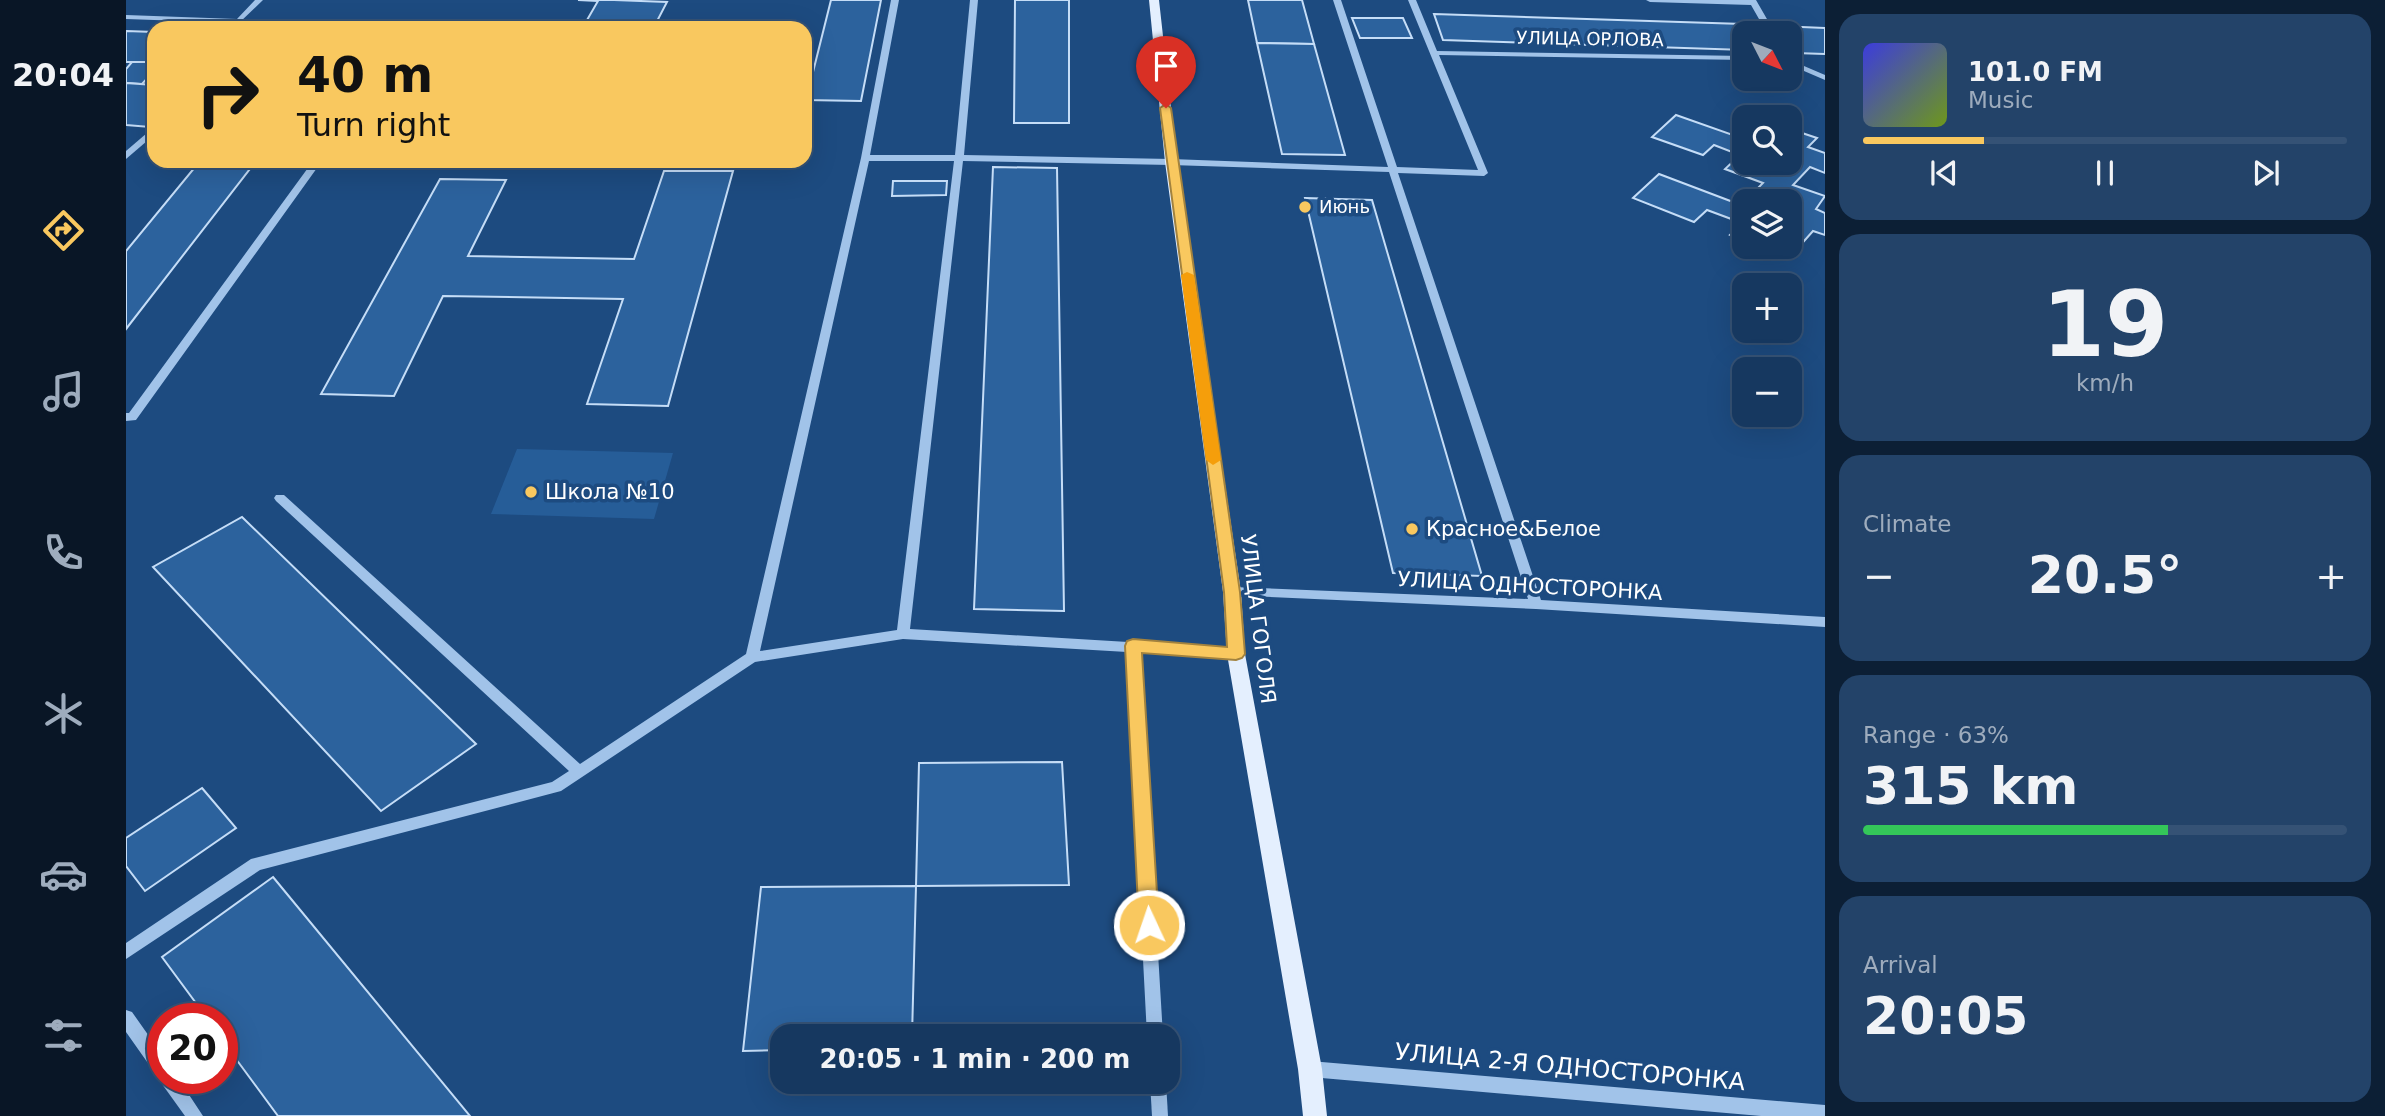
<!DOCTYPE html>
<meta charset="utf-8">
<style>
:root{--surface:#163860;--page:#234369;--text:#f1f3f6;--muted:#9eacbd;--line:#355275;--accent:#f9c85f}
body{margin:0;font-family:"DejaVu Sans",sans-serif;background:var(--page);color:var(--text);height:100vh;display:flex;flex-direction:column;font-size:26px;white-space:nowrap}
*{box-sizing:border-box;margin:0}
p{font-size:23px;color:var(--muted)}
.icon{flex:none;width:38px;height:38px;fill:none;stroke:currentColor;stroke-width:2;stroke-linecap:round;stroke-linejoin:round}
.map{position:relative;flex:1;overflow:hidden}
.sheet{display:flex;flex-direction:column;gap:14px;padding:14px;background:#0c1f35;width:560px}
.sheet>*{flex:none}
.guide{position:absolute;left:21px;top:21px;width:665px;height:147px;border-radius:21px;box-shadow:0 7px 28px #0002,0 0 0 2px var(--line);background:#f9c85f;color:#111;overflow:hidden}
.needle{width:46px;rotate:132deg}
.buttons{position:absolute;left:1606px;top:21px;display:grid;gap:14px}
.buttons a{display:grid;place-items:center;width:70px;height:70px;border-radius:14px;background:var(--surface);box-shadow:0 7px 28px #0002,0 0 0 2px var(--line);font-size:35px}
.speed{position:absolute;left:21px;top:1003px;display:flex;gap:14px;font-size:35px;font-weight:700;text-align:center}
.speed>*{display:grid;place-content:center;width:91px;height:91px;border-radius:50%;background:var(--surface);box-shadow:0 7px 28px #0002,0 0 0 2px var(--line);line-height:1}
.speed .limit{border:10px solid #d22;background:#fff;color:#111}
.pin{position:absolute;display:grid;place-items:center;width:60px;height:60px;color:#fff;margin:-72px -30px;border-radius:50% 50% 50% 0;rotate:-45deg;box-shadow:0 0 7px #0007}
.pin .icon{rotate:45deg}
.me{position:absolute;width:77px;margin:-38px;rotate:357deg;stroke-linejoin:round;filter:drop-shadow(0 0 5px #0008)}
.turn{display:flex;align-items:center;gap:24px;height:147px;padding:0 35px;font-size:32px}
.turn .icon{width:91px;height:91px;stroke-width:2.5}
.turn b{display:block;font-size:49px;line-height:60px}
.big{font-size:52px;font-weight:700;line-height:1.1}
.sheet .tile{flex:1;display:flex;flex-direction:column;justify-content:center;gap:10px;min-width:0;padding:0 24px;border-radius:21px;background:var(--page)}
.sheet .dial{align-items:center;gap:0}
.dial b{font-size:91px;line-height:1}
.song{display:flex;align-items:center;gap:21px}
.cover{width:84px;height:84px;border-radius:10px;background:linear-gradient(135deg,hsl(240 70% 55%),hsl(80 70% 35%))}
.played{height:7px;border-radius:4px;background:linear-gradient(90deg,var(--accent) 25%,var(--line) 25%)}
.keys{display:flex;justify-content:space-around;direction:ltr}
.heat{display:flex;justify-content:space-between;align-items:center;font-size:38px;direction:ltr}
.charge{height:10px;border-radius:5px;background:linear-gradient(90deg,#34c759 63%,var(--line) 0)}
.trip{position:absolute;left:644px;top:1024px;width:410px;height:70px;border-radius:21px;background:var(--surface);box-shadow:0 7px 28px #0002,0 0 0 2px var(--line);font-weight:700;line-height:70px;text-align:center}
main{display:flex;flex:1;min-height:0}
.dock{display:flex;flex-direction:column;width:126px;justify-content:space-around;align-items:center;background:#091626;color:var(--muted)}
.dock .icon{width:49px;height:49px}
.dock .selected{color:var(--accent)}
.dock b{font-size:32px;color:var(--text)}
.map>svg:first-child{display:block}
.green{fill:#265d98}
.building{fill:#2c629d;stroke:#c5ddf7;stroke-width:2}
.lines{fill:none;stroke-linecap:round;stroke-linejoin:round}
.minor{fill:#a1c3e9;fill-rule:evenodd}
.major{fill:#e4effe;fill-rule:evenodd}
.route{fill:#f9c85f;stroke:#a2823e;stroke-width:2}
.slow{fill:#f59e0b}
.poi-dot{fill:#f9c85f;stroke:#1d4b80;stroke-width:2.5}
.labels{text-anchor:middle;stroke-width:7;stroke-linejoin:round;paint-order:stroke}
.far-street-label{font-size:18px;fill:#fff;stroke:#1d4b80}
.far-poi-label{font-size:18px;fill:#fff;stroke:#1d4b80;text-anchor:start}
.poi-label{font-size:21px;fill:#fff;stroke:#1d4b80;text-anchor:start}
.street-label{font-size:21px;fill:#fff;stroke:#1d4b80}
.near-street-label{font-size:24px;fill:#fff;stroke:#1d4b80}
</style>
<main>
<nav class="dock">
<b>20:04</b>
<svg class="icon selected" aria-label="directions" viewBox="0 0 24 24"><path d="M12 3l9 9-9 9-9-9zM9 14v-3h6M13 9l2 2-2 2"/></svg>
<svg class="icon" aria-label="music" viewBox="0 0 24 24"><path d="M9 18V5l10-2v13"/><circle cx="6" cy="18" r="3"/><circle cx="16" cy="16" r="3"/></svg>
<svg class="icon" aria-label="phone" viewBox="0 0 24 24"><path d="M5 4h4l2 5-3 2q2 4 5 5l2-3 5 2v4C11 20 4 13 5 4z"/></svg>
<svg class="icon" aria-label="climate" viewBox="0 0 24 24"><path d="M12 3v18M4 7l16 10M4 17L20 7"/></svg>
<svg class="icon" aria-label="car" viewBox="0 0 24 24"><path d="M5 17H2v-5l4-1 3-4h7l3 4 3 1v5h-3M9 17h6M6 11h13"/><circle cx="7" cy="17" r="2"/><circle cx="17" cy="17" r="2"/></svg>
<svg class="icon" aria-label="filters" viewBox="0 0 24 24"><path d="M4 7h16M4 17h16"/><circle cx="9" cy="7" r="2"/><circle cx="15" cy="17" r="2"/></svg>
</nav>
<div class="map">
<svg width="1699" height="1116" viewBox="0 0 1699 1116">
<rect width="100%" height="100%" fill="#1d4b80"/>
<path class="green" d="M391,449L547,453L528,519L365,514Z"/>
<g class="building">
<path d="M452,0H488L541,2L528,27L408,28L410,26L457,27L472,1Z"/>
<path d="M705,0H755L735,101L680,100Z"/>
<path d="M889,0H943V123H888Z"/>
<path d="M1122,0H1176L1188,44L1131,43Z"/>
<path d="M1308,14L1617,24L1624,33H1619V50L1317,40Z"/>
<path d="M1226,18H1277L1286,38H1234Z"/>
<path d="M1649,26L1699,28V54L1669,53L1664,47V33H1654Z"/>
<path d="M0,31L28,32V62H0Z"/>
<path d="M1131,43L1188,44L1219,155L1156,154Z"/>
<path d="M6,62H28V71L16,84L0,83V69Z"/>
<path d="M0,83L28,85V123L24,127L0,125Z"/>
<path d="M1550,115L1615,138L1619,135V163H1664V129L1691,138L1682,147L1699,153V173L1684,167L1667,185L1699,196L1690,209L1699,213V235L1687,231L1663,258L1635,247H1664V201H1619V241L1604,235L1616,223L1581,210L1568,222L1507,198L1533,174L1615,205L1637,183L1599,169L1614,155L1588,145L1577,155L1526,137Z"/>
<path d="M74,161H130L0,329V251Z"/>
<path d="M867,167L931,168L938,611L848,609Z"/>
<path d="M538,171H607L542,406L461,404L497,299L317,296L268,396L195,394L314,179L380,180L342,256L508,259Z"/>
<path d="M767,181H821L820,195L766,196Z"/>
<path d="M1179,198L1246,200L1356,576L1267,573Z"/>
<path d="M116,517L350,744L255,811L27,567Z"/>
<path d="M936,762L943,885L790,886L793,763Z"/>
<path d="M76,788L110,828L19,891L0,866V838Z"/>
<path d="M147,877L344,1116H152L96,1040V1018H81L36,957Z"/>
<path d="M790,886L786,1036H656V1050L617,1051L635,887Z"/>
</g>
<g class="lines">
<g class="minor">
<path d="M129,0H137L113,23L0,19V15L111,19Z"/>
<path d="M765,0H773L744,155H829L844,0H852L838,155L1045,159L1262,167L1207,0H1215L1271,167L1352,170L1282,0H1290L1311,51L1619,56V60L1313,55L1362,173L1358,176L1272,173L1415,600L1699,617V627L1410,609L1102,595L1100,592L1102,589L1106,587L1402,599L1263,172L1045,165L837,161L784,629L1002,642L1007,641L1012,643L1110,649L1115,650L1117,654L1115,658L1110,659L1014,653L1037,1036H1021L1001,652L777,639L629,662L435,791L134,870L0,959V943L125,859L426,782L443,771L150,501L148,498L150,495H158L454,764L620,654L735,158ZM743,161H828L771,630L634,651Z"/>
<path d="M1520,0H1630L1649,33H1641L1625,5L1524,2Z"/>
<path d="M1664,60L1699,75V80L1664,65Z"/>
<path d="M28,127V135L0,159V151Z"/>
<path d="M187,161H196L10,420L0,421V413H3Z"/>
<path d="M0,1010L6,1012L37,1056V1078H52L77,1116H59L36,1084L34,1077L31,1076L0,1032Z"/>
<path d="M1184,1061L1699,1105V1116H1635L1184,1077L1178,1075L1176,1069L1178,1063Z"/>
<path d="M1024,1082H1040L1042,1116H1026Z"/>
</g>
<path class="major" d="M1023,0H1033L1051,162L1115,592L1119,654L1196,1069L1201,1116H1177L1172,1069L1101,654L1097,592L1039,162Z"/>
</g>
<path class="route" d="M1040,104L1045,108L1114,592L1119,654L1116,658L1110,660L1016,653L1033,925L1030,931L1023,934L1016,931L1013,925L999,646L1001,641L1007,639L1101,647L1098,592L1034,108Z"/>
<path class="slow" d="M1061,272L1068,275L1095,460L1087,465L1080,460L1055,275Z"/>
<g class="poi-dot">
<circle cx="1179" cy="207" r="7"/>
<circle cx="405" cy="492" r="7"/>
<circle cx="1286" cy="529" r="7"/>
</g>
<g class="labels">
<g class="far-street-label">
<text transform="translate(1464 39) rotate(1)" y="6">УЛИЦА ОРЛОВА</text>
</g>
<g class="far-poi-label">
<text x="1193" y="213">Июнь</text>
</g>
<g class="poi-label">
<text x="419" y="499">Школа №10</text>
<text x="1300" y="536">Красное&amp;Белое</text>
</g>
<g class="street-label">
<text transform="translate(1404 586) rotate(3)" y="7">УЛИЦА ОДНОСТОРОНКА</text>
<text transform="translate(1132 619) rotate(83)" y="7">УЛИЦА ГОГОЛЯ</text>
</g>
<g class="near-street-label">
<text transform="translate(1444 1067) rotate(5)" y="8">УЛИЦА 2-Я ОДНОСТОРОНКА</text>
</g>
</g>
</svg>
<div class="buttons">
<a><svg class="needle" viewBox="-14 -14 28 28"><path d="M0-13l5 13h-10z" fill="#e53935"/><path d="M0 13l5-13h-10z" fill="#9eacbd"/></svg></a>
<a><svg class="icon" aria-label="search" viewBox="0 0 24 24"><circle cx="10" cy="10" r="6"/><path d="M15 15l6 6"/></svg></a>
<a><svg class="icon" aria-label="layers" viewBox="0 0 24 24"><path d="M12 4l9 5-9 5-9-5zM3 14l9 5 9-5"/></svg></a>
<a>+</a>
<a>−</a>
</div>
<div class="speed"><div class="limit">20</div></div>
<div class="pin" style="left:1040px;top:108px;background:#d93025"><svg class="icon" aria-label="arrive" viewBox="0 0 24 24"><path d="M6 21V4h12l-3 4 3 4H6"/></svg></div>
<svg class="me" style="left:1023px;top:925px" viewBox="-20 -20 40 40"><circle r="17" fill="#f9c85f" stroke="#fff" stroke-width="3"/><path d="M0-11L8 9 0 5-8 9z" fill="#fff"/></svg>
<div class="trip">20:05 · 1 min · 200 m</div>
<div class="guide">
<div class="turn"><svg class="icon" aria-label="right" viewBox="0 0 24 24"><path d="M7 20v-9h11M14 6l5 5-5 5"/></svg><div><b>40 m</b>Turn right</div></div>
</div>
</div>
<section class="sheet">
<div class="tile">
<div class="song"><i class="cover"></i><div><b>101.0 FM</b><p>Music</p></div></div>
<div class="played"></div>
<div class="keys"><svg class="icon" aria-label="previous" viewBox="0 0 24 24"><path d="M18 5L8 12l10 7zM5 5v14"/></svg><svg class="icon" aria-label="pause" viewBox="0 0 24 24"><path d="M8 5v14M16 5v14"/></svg><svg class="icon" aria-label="next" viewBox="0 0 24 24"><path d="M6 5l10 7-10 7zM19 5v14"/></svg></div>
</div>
<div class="tile dial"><b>19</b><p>km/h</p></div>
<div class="tile"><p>Climate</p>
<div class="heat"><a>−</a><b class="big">20.5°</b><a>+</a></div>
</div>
<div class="tile"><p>Range · 63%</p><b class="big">315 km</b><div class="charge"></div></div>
<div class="tile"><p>Arrival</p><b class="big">20:05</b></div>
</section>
</main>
